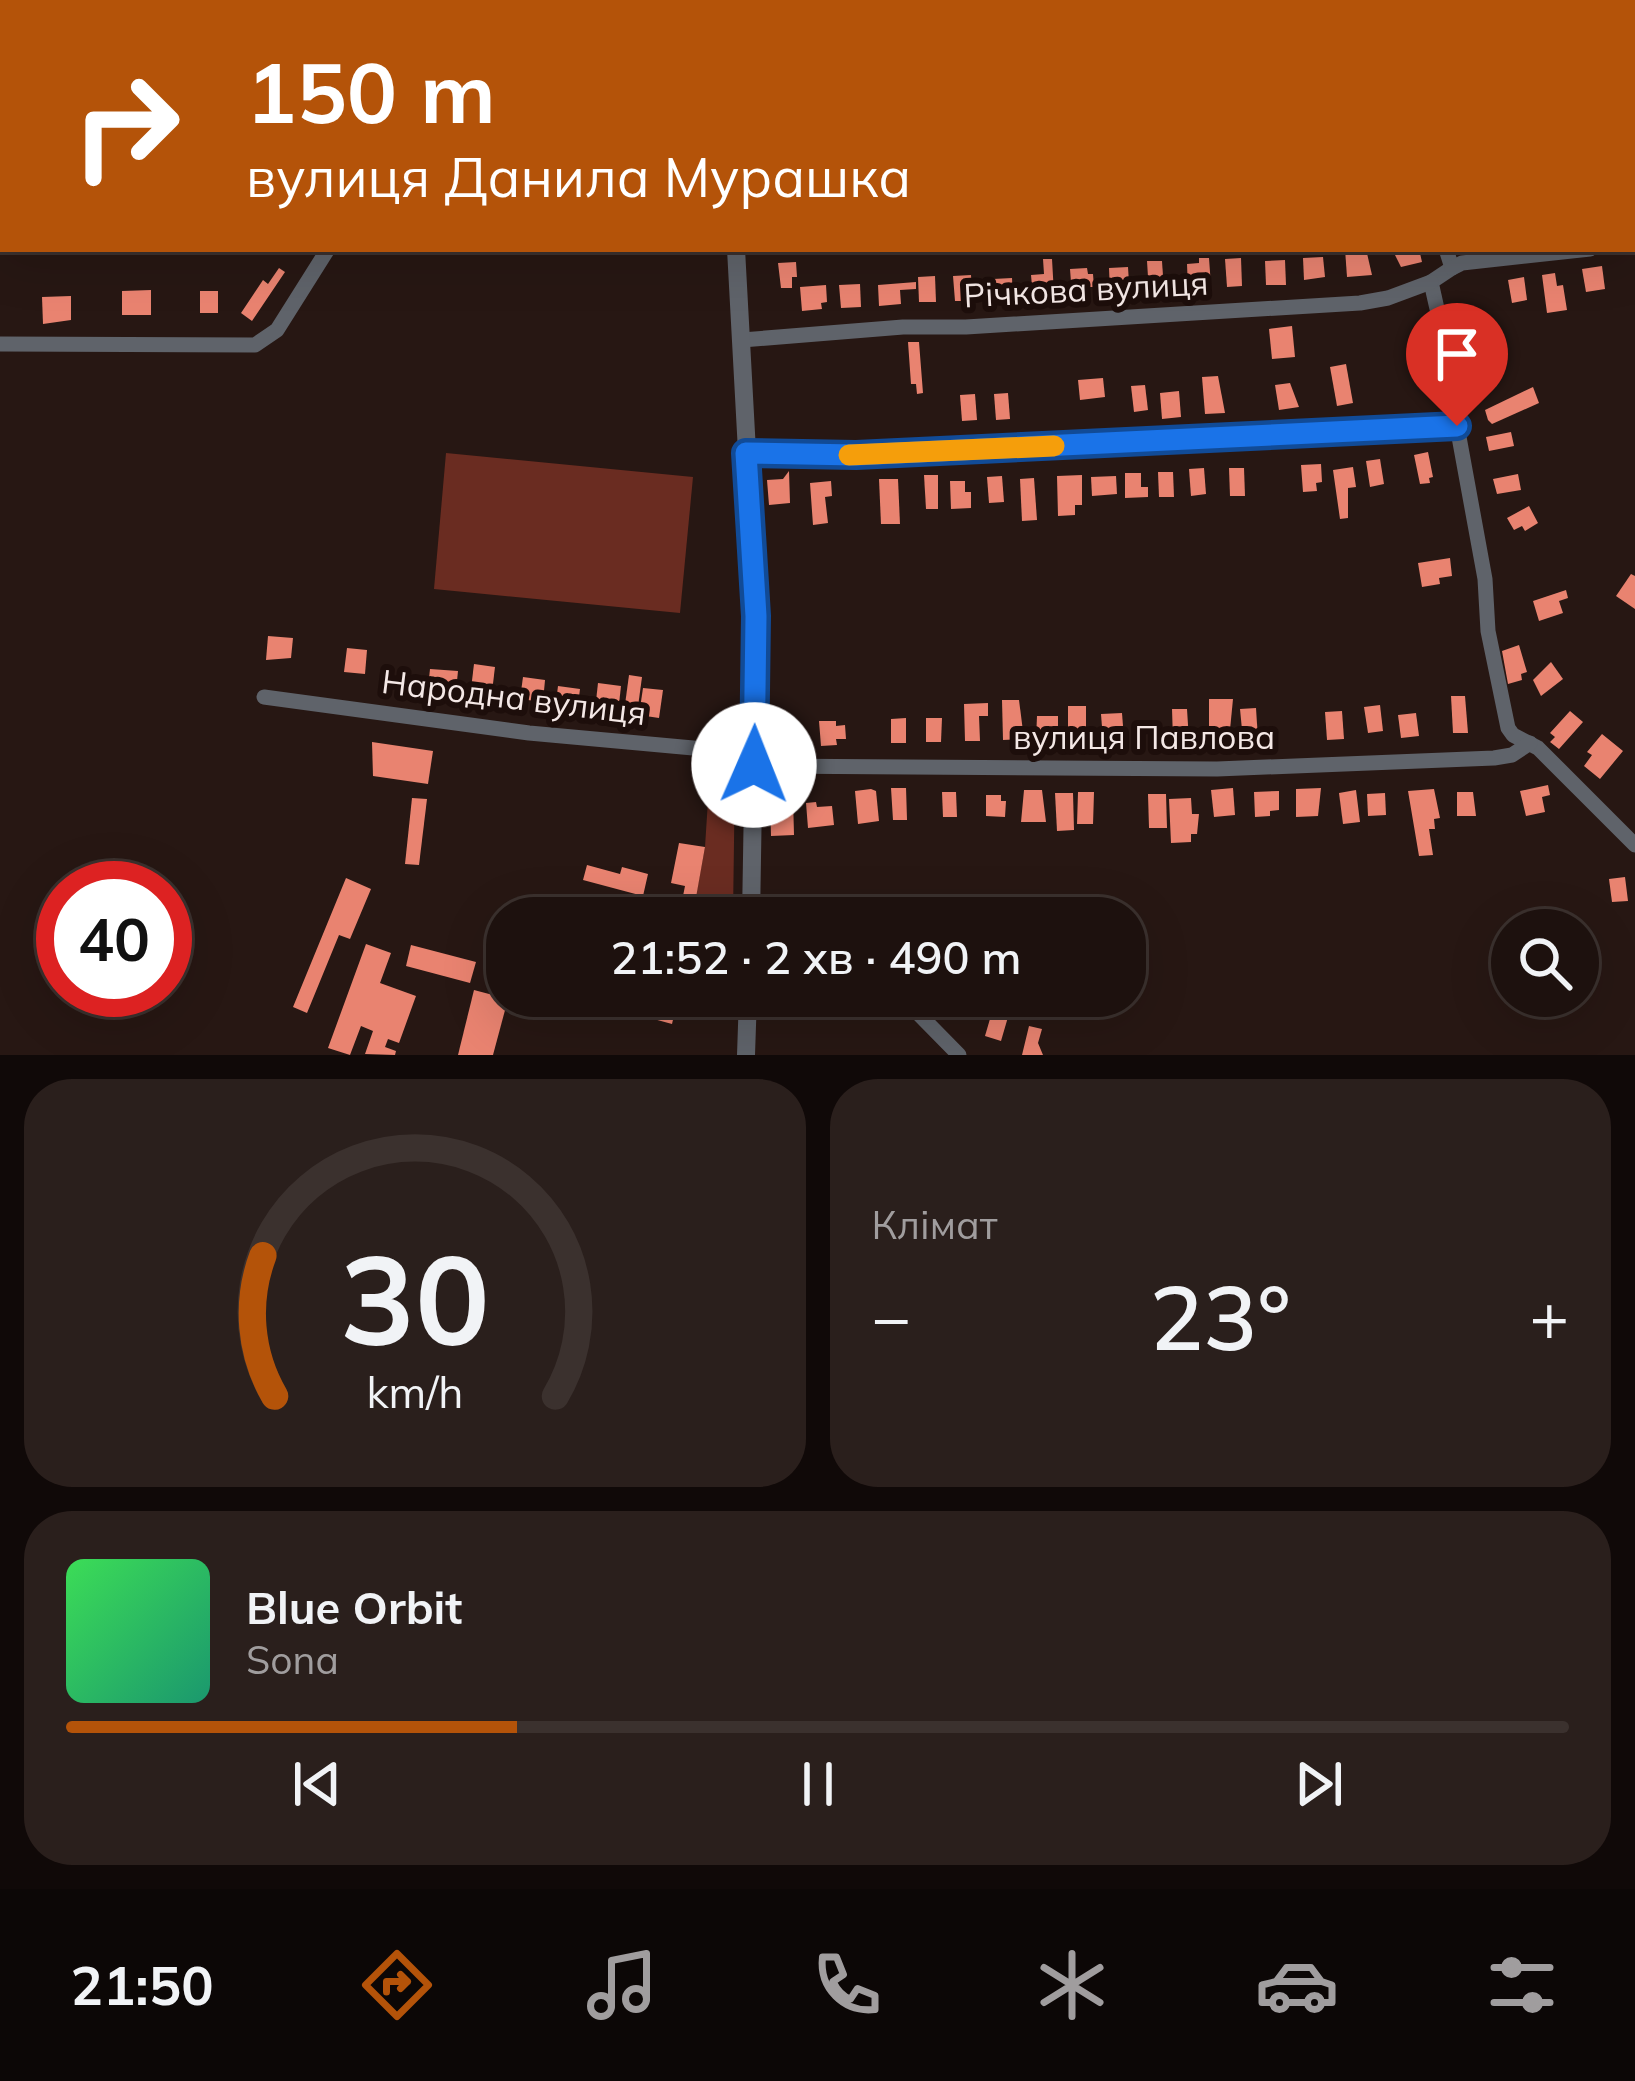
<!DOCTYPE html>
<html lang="uk">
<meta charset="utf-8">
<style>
:root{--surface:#1d110e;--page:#2a1f1c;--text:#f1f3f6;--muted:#a09d9e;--line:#3b312e;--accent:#b45309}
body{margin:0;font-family:Mulish,sans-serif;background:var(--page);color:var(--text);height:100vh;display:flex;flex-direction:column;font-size:45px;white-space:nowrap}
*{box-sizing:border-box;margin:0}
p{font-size:39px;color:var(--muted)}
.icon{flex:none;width:66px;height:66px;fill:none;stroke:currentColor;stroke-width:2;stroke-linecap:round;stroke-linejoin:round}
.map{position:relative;height:1055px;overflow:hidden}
.drawer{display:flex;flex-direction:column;gap:24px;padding:24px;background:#100908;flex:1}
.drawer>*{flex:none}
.hud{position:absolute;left:0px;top:0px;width:1635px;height:252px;box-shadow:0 12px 48px #0002,0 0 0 3px var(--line);background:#b45309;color:#fff;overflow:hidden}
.fabs{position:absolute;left:1491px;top:909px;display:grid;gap:24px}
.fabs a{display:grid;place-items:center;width:108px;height:108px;border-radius:50%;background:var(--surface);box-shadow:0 12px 48px #0002,0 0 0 3px var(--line);font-size:60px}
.speed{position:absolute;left:36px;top:861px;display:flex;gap:24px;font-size:60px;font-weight:700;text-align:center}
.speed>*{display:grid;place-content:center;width:156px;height:156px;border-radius:50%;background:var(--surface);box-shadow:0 12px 48px #0002,0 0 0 3px var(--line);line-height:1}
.speed .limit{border:18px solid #d22;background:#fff;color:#111}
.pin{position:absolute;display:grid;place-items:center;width:102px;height:102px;color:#fff;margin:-123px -51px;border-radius:50% 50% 50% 0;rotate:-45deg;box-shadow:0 0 12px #0007}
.pin .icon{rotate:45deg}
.me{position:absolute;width:132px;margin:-66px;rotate:1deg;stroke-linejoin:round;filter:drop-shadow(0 0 9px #0008)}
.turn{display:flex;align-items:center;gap:42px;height:252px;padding:0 48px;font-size:54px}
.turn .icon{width:156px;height:156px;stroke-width:2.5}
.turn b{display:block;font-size:84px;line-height:102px}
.big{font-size:90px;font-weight:600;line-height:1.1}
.drawer .card{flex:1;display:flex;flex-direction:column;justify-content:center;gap:18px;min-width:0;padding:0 42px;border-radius:48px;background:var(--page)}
.drawer .dial{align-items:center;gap:0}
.dial svg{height:312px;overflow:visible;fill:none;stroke:var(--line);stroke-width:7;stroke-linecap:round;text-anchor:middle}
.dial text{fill:var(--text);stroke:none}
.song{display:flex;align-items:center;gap:36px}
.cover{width:144px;height:144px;border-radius:18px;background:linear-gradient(135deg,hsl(130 70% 55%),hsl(160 70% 35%))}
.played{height:12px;border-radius:6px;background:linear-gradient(90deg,var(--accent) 30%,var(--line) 30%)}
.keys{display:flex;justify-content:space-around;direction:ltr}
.heat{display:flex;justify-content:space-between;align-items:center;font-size:66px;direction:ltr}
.drawer .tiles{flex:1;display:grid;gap:24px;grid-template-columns:1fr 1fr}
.card:last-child{grid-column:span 2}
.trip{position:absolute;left:486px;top:897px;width:660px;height:120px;border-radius:48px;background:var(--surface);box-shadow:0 12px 48px #0002,0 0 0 3px var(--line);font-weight:600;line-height:120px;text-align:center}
.tab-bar{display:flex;height:192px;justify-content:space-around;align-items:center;background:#0c0706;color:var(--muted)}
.tab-bar .icon{width:84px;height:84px}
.tab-bar .current{color:var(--accent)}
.tab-bar b{font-size:54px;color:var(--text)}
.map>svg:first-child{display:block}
.green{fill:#6a2c21}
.building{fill:#e98370}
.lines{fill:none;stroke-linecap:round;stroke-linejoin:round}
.minor{stroke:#5f636a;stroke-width:15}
.tertiary{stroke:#5f636a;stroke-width:18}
.route-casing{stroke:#114b97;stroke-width:30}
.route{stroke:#1a73e8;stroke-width:21}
.slow{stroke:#f59e0b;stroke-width:21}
.labels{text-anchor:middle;stroke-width:12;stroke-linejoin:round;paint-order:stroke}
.street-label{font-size:33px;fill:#f4e8e6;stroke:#1d0e0b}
</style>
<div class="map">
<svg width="1635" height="1055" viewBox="0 0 1635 1055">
<rect width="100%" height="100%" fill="#271713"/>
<g class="green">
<path d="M446,453L693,477L680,613L434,589Z"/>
<path d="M710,769L735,770L733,914L719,911L720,897L696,895L705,847Z"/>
</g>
<g class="building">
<path d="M1345,249H1366L1372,275L1347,277Z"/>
<path d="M1392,249H1419L1422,262L1401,267Z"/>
<path d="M1323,257L1325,277L1304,280L1303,258Z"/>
<path d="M1199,258H1209L1211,286L1188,289L1187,264L1199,263Z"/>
<path d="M1241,258L1242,286L1227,287L1225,259Z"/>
<path d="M1043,259H1052L1054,294L1033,297L1031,275L1044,274Z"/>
<path d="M1285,260L1286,285H1266L1265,261Z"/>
<path d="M1147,261H1162L1164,291L1149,292Z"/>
<path d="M796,262L797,277H792V288H781L778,263Z"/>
<path d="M1602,266L1605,289L1586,292L1582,269Z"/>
<path d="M1128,267L1129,283H1124V292L1110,293L1109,268Z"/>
<path d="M279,268L285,272L252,321L241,313L263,280L268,284Z"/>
<path d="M1087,268L1088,274H1093L1094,287H1089V293L1072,295L1070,269Z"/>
<path d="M1555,273L1557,286L1563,285L1567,310L1547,313L1542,275Z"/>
<path d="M971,275L972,292L966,293V301H955L953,276Z"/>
<path d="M935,276L936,302H919L918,277Z"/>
<path d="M1524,277L1527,300L1512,303L1508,280Z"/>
<path d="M1012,278L1013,298L994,299L993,279Z"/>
<path d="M916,282V289L900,290L901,304L879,306L878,285Z"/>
<path d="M860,284L861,307L841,308L839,285Z"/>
<path d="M826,285L827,302L821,303L822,309L802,311L800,287Z"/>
<path d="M151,290V315H122V291Z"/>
<rect x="200" y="291" width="18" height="22"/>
<path d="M71,296V320L43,324L42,297Z"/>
<path d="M1292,326L1295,357L1272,359L1269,329Z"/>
<path d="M908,342H919L923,393L917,394L916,384H911Z"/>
<path d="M1497,354L1501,371L1474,377L1470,360Z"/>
<path d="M1346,364L1353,403L1337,406L1330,367Z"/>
<path d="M1218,376L1225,413L1205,414L1202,377Z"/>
<path d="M1103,378L1105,397L1080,400L1078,380Z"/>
<path d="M1290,383L1299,407L1279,410L1275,385Z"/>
<path d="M1145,385L1148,410L1134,412L1131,386Z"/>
<path d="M1533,387L1539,403L1492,424L1488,420L1485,410Z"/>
<path d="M1179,391L1181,417L1162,419L1160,393Z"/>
<path d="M1008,393L1010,419L996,420L994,394Z"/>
<path d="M975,394L977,420L962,421L960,395Z"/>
<path d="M1511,432L1514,446L1489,451L1486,437Z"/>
<path d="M1428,452L1433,477L1429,478L1430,483L1420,484L1414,455Z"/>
<path d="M1380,459L1384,484L1370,487L1366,461Z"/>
<path d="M1321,464L1322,482L1316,483L1317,491L1303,492L1301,465Z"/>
<path d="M1353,467L1356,487L1348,488V518L1340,519L1333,470Z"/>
<path d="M1204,468L1206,494L1191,496L1189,469Z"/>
<path d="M1229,468H1244L1245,496H1230Z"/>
<path d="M789,471L790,503L769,505L767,480L783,479Z"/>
<path d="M1158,472H1173L1174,497H1159Z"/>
<path d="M1125,473H1141V487H1148V497L1125,498Z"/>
<path d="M1518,474L1521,490L1497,494L1493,479Z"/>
<path d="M924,475H938V509H926Z"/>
<path d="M1082,475V505H1075V515L1058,516L1057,476Z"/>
<path d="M1002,476L1004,502L989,503L987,477Z"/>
<path d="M1116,476L1117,494L1092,496L1091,477Z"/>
<path d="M1034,478L1037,520L1022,521L1020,479Z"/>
<path d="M879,479H898L900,524H881Z"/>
<path d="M831,481L832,496L825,497L828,523L813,525L810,483Z"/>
<path d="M950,481H965V492H971V508L951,509Z"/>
<path d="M1529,506L1538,523L1525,531L1522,526L1514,530L1507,518Z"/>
<path d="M1450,558L1452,576L1439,578L1440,584L1422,587L1418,563Z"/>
<path d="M1631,574L1635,576V609L1616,596Z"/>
<path d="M1566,590L1568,598L1559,601L1563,613L1539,621L1533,601Z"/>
<path d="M268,636L293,638L291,658L266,660Z"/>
<path d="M1519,645L1527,672L1521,674L1522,680L1508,684L1502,651Z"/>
<path d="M347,648L367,650L365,674L344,672Z"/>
<path d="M1551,662L1563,679L1541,696L1533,680Z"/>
<path d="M474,664L495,667L491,700L470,697Z"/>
<path d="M430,669L458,671L456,691L428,688Z"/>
<path d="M629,675L642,677L637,714L624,712Z"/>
<path d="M523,677L545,680L543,702L520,699Z"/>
<path d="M598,683L621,686L618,713L595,710Z"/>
<path d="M558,686L580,689L578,705L556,702Z"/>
<path d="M643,688L663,690L659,718L639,715Z"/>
<path d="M1451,696H1465L1468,733H1453Z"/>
<path d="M1209,699H1233L1229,740H1209Z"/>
<path d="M1002,700H1019L1024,739L1003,740Z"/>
<path d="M988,703V716H979L980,741H965L964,704Z"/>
<path d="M1380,705L1383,731L1368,733L1364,707Z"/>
<rect x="1068" y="706" width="18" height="35"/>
<path d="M1256,708L1258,739L1243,740L1240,709Z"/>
<path d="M1172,709H1187L1189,741H1173Z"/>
<path d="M1342,711L1344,739L1327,740L1325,712Z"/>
<path d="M1570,711L1583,722L1559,749L1550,742L1555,737L1550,733Z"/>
<path d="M1122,713L1124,739L1103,740L1101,714Z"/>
<path d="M1416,713L1419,736L1401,738L1398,715Z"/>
<path d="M1037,716H1058V740H1036Z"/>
<path d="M906,718V743H891V719Z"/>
<path d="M926,718H942L941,742H926Z"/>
<path d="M819,721H836V726L845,725L846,739H836L837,745L821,746Z"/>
<rect x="781" y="723" width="16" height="23"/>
<path d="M1602,734L1623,751L1600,779L1584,766L1592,755L1587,752Z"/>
<path d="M372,742L433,751L428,784L373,776Z"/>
<path d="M1548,785L1550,795L1542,797L1545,812L1526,816L1520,791Z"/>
<path d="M891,788H906L907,820H893Z"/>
<path d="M1233,788L1235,815L1214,817L1211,790Z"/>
<path d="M1321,788L1318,816L1296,817V789Z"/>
<path d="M871,789L876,791L879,821L858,824L855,791Z"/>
<path d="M1434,789L1440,818L1434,819L1435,829H1429L1433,855L1419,856L1408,791Z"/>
<path d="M1024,790H1042L1046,822H1021Z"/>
<path d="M1356,790L1360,822L1343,824L1339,793Z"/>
<path d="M1279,791V810L1270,811V816L1255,817L1254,792Z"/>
<path d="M770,792H786V797H793L794,835L771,836Z"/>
<path d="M942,792H956L957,817H943Z"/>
<path d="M1078,792H1094L1093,824H1077Z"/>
<path d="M1457,792H1473L1476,816H1457Z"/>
<path d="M1055,793H1073L1074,830L1057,831Z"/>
<path d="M1385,793L1386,815L1368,816L1367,794Z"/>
<path d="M1148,794H1166L1167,828H1149Z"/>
<path d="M986,795H1001V801H1006L1005,817L986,816Z"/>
<path d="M412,798L427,799L419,865L405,864Z"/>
<path d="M1191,798L1192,814H1199L1197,834H1191V842L1171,843L1169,799Z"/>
<path d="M816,802L817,807L832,806L834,825L808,828L806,803Z"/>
<path d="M679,843L705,847L695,903L682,901L685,886L671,883Z"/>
<path d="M587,865L620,874L622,867L648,874L643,896L583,880Z"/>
<path d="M1625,877L1628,901L1612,902L1609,879Z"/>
<path d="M346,878L371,889L350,939L339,935L307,1013L293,1007Z"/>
<path d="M490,934L507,939V966L484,960Z"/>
<path d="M366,944L391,953L380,983L416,996L399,1043L388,1039L385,1047L396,1051L395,1055L365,1054L373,1031L361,1026L350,1055L328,1048Z"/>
<path d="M411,945L476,962L470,983L406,966Z"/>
<path d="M474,990L508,999L493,1055H458Z"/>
<path d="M654,1001L676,1007L672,1024L650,1018Z"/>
<path d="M992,1012L1008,1017L1001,1041L985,1036Z"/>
<path d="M1029,1026L1042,1029L1038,1043L1043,1055H1022Z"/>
</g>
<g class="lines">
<g class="minor">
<path d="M1331,0L1332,3"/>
<path d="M149,3L181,0"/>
<path d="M0,26L3,25"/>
<path d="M0,181H3"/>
<path d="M1632,242H1635"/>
<path d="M1446,249L1452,268L1431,282L1455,389L1457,426L1485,579L1488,631L1508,728L1513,735L1538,748L1635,845"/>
<path d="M1452,268L1462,263L1590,249"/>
<path d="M742,340L903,327H966L1360,303L1388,298L1431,282"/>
<path d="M0,344L255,345L277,330L328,249"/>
<path d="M747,453L856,455L1457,426"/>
<path d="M264,697L529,733L715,750L765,766L1217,769L1494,758L1512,755L1530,743"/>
<path d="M751,914L789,918"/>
<path d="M901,996L959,1055"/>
</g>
<g class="tertiary">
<path d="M719,0L720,3"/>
<path d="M736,249L756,617L751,918"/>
<path d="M746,1055L748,996"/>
</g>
</g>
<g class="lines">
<g class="route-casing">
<path id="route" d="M754,765L756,616L746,453L856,455L1457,426"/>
</g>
<use href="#route" class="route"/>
<path class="slow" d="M849,455L1054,446"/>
</g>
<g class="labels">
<g class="street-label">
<text transform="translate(1086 289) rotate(-3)" y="12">Річкова вулиця</text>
<text transform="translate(514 697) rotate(7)" y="12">Народна вулиця</text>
<text x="1144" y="749">вулиця Павлова</text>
</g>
</g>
</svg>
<div class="fabs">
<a><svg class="icon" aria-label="search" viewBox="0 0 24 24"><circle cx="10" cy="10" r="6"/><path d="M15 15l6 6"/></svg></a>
</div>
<div class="speed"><div class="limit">40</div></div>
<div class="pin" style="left:1457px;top:426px;background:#d93025"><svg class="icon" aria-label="arrive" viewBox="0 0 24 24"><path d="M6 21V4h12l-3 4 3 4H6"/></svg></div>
<svg class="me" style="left:754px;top:765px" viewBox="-20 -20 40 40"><circle r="19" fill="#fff"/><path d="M0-13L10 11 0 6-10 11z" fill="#1a73e8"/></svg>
<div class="trip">21:52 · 2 хв · 490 m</div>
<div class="hud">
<div class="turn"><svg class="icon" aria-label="right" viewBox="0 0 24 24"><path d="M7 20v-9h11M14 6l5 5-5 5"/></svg><div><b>150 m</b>вулиця Данила Мурашка</div></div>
</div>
</div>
<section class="drawer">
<div class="tiles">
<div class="card dial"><svg viewBox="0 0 100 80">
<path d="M14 69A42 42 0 1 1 86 69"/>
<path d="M14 69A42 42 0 0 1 11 33" stroke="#b45309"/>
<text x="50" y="56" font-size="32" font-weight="700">30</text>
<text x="50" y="72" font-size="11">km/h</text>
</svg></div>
<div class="card"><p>Клімат</p>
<div class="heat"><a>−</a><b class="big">23°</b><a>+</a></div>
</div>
<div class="card">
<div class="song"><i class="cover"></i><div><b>Blue Orbit</b><p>Sona</p></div></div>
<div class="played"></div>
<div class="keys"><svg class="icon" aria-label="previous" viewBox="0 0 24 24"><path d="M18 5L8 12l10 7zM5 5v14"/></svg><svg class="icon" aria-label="pause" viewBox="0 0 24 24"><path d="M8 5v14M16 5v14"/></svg><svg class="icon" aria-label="next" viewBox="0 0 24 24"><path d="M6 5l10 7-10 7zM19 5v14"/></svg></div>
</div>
</div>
</section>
<nav class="tab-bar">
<b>21:50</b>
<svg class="icon current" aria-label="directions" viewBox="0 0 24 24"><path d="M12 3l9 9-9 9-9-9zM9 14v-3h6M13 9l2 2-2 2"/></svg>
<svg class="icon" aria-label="music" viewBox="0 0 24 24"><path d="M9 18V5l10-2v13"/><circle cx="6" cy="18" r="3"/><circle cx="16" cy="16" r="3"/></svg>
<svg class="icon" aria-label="phone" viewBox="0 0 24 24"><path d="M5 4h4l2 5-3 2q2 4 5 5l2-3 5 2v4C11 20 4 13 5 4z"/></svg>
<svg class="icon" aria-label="climate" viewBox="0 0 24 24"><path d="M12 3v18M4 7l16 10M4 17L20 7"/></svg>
<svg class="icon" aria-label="car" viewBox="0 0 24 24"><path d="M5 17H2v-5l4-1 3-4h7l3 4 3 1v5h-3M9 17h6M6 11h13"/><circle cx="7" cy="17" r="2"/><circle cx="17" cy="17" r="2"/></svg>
<svg class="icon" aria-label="filters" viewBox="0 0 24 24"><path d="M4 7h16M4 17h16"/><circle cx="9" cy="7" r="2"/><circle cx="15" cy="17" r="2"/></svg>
</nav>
